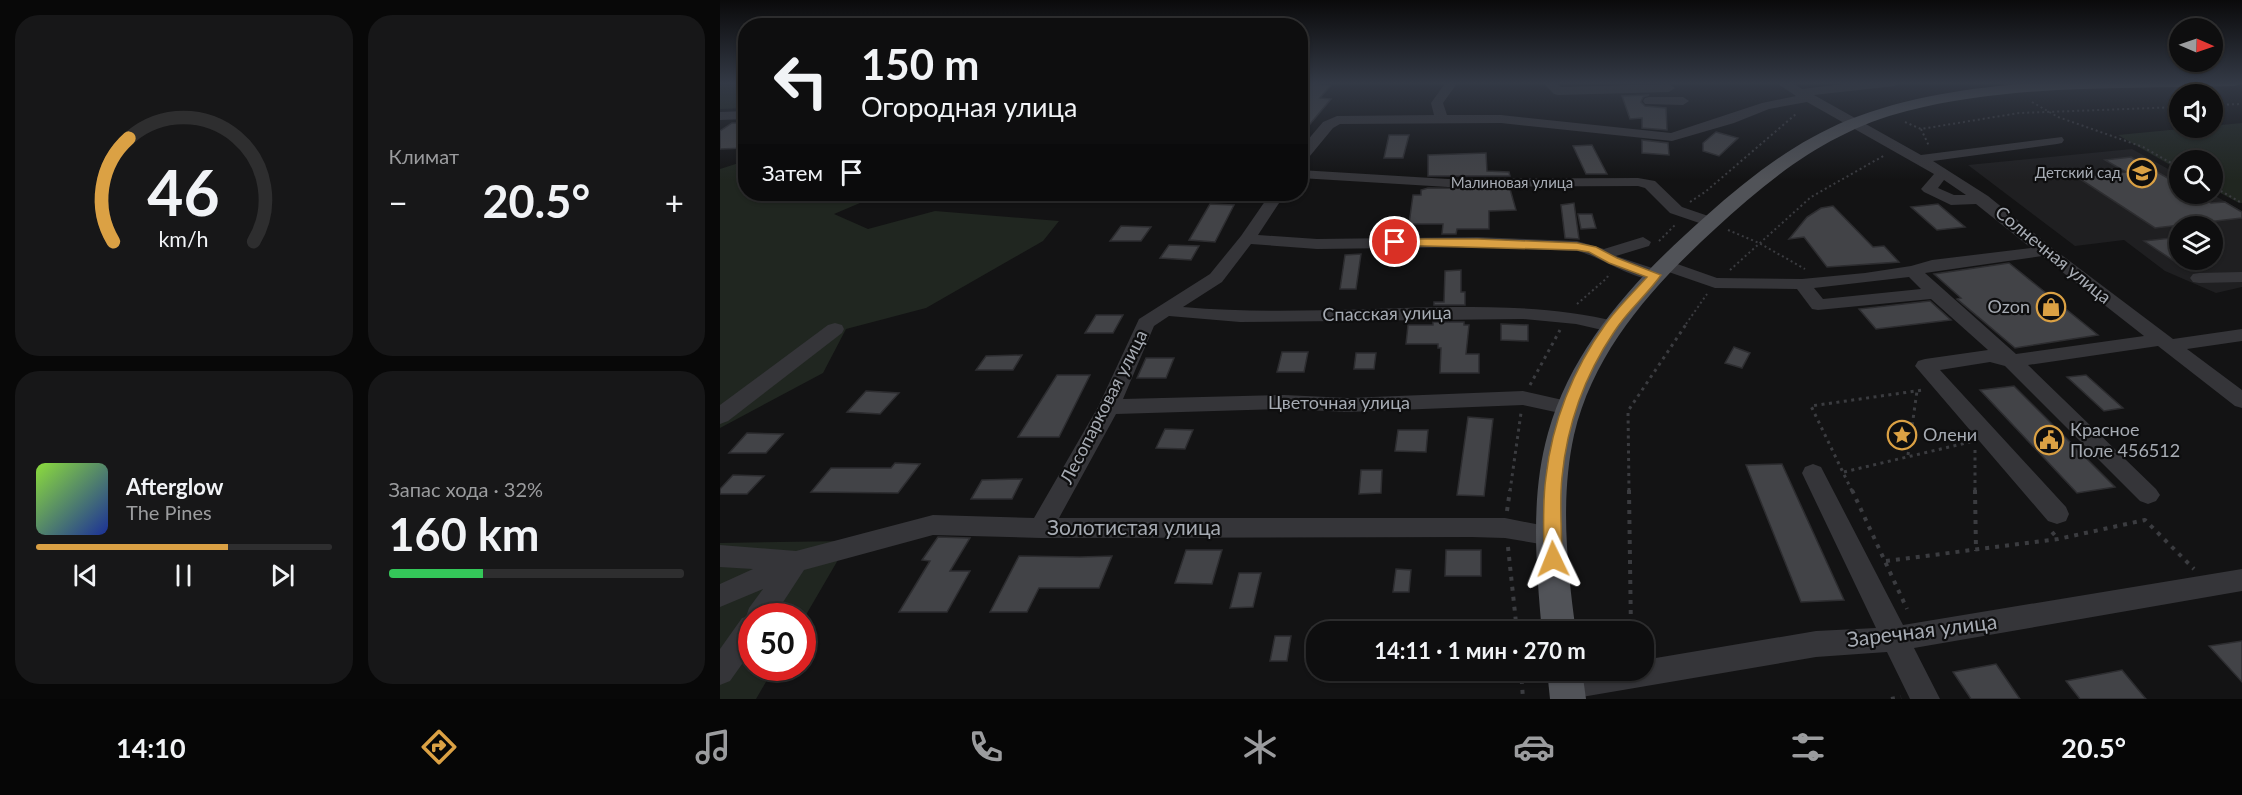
<!DOCTYPE html>
<html lang="ru">
<meta charset="utf-8">
<style>
:root{--surface:#0e0e0f;--page:#171718;--text:#f1f3f6;--muted:#9b9c9e;--line:#2e2e2f;--accent:#dba144}
body{margin:0;font-family:Lato,sans-serif;background:var(--page);color:var(--text);height:100vh;display:flex;flex-direction:column;font-size:22px;white-space:nowrap}
*{box-sizing:border-box;margin:0}
p{font-size:20px;color:var(--muted)}
.icon{flex:none;width:33px;height:33px;fill:none;stroke:currentColor;stroke-width:2;stroke-linecap:round;stroke-linejoin:round}
.map{position:relative;flex:1;overflow:hidden}
.panel{display:flex;flex-direction:column;gap:15px;padding:15px;background:#080808;width:720px}
.panel>*{flex:none}
.top-card{position:absolute;left:18px;top:18px;width:570px;height:183px;border-radius:24px;box-shadow:0 2px 4px #0004,0 0 0 2px var(--line);background:#0e0e0f;color:var(--text);overflow:hidden}
.needle{width:39px;rotate:92deg}
.fabs{position:absolute;left:1449px;top:18px;display:grid;gap:12px}
.fabs a{display:grid;place-items:center;width:54px;height:54px;border-radius:50%;background:var(--surface);box-shadow:0 2px 4px #0004,0 0 0 2px var(--line);font-size:30px}
.speed{position:absolute;left:18px;top:603px;display:flex;gap:12px;font-size:30px;font-weight:700;text-align:center}
.speed>*{display:grid;place-content:center;width:78px;height:78px;border-radius:50%;background:var(--surface);box-shadow:0 2px 4px #0004,0 0 0 2px var(--line);line-height:1}
.speed .limit{border:9px solid #d22;background:#fff;color:#111}
.pin{position:absolute;display:grid;place-items:center;width:51px;height:51px;color:#fff;margin:-26px;border:3px solid #fff;border-radius:50%;box-shadow:0 2px 6px #0007}
.me{position:absolute;width:66px;margin:-33px;rotate:358deg;stroke-linejoin:round;filter:drop-shadow(0 0 4px #0008)}
.turn{display:flex;align-items:center;gap:21px;height:126px;padding:0 24px;font-size:27px}
.turn .icon{width:78px;height:78px;stroke-width:2.5}
.turn b{display:block;font-size:42px;line-height:51px}
.then{display:flex;align-items:center;height:57px;padding:0 24px;background:#0003;gap:12px;font-size:22px}
.big{font-size:45px;font-weight:700;line-height:1.1}
.panel .card{flex:1;display:flex;flex-direction:column;justify-content:center;gap:9px;min-width:0;padding:0 21px;border-radius:24px;background:var(--page)}
.panel .dial{align-items:center;gap:0}
.dial svg{height:156px;overflow:visible;fill:none;stroke:var(--line);stroke-width:7;stroke-linecap:round;text-anchor:middle}
.dial text{fill:var(--text);stroke:none}
.song{display:flex;align-items:center;gap:18px}
.cover{width:72px;height:72px;border-radius:9px;background:linear-gradient(135deg,hsl(90 70% 55%),hsl(230 70% 35%))}
.played{height:6px;border-radius:3px;background:linear-gradient(90deg,var(--accent) 65%,var(--line) 65%)}
.keys{display:flex;justify-content:space-around;direction:ltr}
.heat{display:flex;justify-content:space-between;align-items:center;font-size:33px;direction:ltr}
.charge{height:9px;border-radius:4px;background:linear-gradient(90deg,#34c759 32%,var(--line) 0)}
.panel .tiles{flex:1;display:grid;gap:15px;grid-template-columns:repeat(2,1fr)}
.trip{position:absolute;left:586px;top:621px;width:348px;height:60px;border-radius:24px;background:var(--surface);box-shadow:0 2px 4px #0004,0 0 0 2px var(--line);font-weight:700;line-height:60px;text-align:center}
.dock{display:flex;height:96px;justify-content:space-around;align-items:center;background:#060606;color:var(--muted)}
.dock .icon{width:42px;height:42px}
.dock .current{color:var(--accent)}
.dock b{font-size:27px;color:var(--text)}
main{display:flex;flex:1;min-height:0}
.map>svg:first-child{display:block}
.built{fill:#1f1f21;fill-rule:evenodd}
.green{fill:#202620}
.building{fill:#424347;stroke:#2d2d30;stroke-width:1.5}
.lines{fill:none;stroke-linecap:round;stroke-linejoin:round}
.path-far2{stroke:#3b3c40;stroke-width:2;stroke-dasharray:2 3;stroke-linecap:butt}
.path-far1{stroke:#3b3c40;stroke-width:3;stroke-dasharray:3 4.5;stroke-linecap:butt}
.path{stroke:#3b3c40;stroke-width:4;stroke-dasharray:4 6;stroke-linecap:butt}
.minor{fill:#353539;fill-rule:evenodd}
.major{fill:#515358;fill-rule:evenodd}
.route{fill:#dba144;stroke:#8e692c;stroke-width:1.5}
.labels{text-anchor:middle;stroke-width:4.5;stroke-linejoin:round;paint-order:stroke}
.far-poi-label{font-size:15px;fill:#a6abb3;stroke:#0e0e0f;text-anchor:end}
.far-street-label{font-size:15px;fill:#a6abb3;stroke:#0e0e0f}
.street-label{font-size:18px;fill:#a6abb3;stroke:#0e0e0f}
.poi-label{font-size:18px;fill:#a6abb3;stroke:#0e0e0f;text-anchor:start}
.near-street-label{font-size:21px;fill:#a6abb3;stroke:#0e0e0f}
</style>
<main>
<section class="panel">
<div class="tiles">
<div class="card dial"><svg viewBox="0 0 100 80">
<path d="M14 69A42 42 0 1 1 86 69"/>
<path d="M14 69A42 42 0 0 1 22 16" stroke="#dba144"/>
<text x="50" y="56" font-size="32" font-weight="700">46</text>
<text x="50" y="72" font-size="11">km/h</text>
</svg></div>
<div class="card"><p>Климат</p>
<div class="heat"><a>−</a><b class="big">20.5°</b><a>+</a></div>
</div>
<div class="card">
<div class="song"><i class="cover"></i><div><b>Afterglow</b><p>The Pines</p></div></div>
<div class="played"></div>
<div class="keys"><svg class="icon" aria-label="previous" viewBox="0 0 24 24"><path d="M18 5L8 12l10 7zM5 5v14"/></svg><svg class="icon" aria-label="pause" viewBox="0 0 24 24"><path d="M8 5v14M16 5v14"/></svg><svg class="icon" aria-label="next" viewBox="0 0 24 24"><path d="M6 5l10 7-10 7zM19 5v14"/></svg></div>
</div>
<div class="card"><p>Запас хода · 32%</p><b class="big">160 km</b><div class="charge"></div></div>
</div>
</section>
<div class="map">
<svg width="1522" height="699" viewBox="0 0 1522 699">
<rect width="100%" height="100%" fill="#131314"/>
<path class="built" d="M1412,149L1459,175L1460,194H1492L1522,211V287L1496,293L1445,271L1404,240L1355,246L1248,165ZM1460,226H1492V260H1460Z"/>
<g class="green">
<path d="M0,82H25V108L0,109Z"/>
<path d="M1522,123V203H1519L1493,189L1492,160H1460L1459,170L1398,135Z"/>
<path d="M25,161L26,194H161L114,214L148,229L215,211L339,221L323,241L206,308L126,329L103,373L0,428V169Z"/>
<path d="M129,541L83,620L82,616H32V668H54L36,699H0V543Z"/>
</g>
<g class="building">
<path d="M591,83L611,85L600,98L611,99L580,136V94Z"/>
<path d="M929,95L923,97L921,102L925,106L946,108L947,130L922,128V118L910,119L902,96Z"/>
<path d="M12,123H26V148L0,149V131Z"/>
<path d="M996,132L1018,138L999,156L983,151V143Z"/>
<path d="M669,135H689L683,158H664Z"/>
<path d="M922,140L948,143L949,155L922,153Z"/>
<path d="M872,145L887,174H866L853,146Z"/>
<path d="M766,153L767,171L789,172L790,176H708V155Z"/>
<path d="M1411,157L1460,185V194H1474L1491,203L1505,202L1522,212V218L1435,228L1357,177L1406,172L1385,160Z"/>
<path d="M708,188L790,189L796,210L769,211V229H737L736,234H722L723,224H689L693,195H701V190Z"/>
<path d="M854,203L859,239L845,238L841,205Z"/>
<path d="M490,204L514,205L495,242L469,240Z"/>
<path d="M1218,204L1245,227L1217,230L1191,207Z"/>
<path d="M1113,206L1153,247L1164,246L1179,262L1107,267L1084,237L1069,239L1087,217L1101,208Z"/>
<path d="M858,214H872L876,228L861,229Z"/>
<path d="M401,226L431,227L421,241H390Z"/>
<path d="M1460,237V265L1424,241Z"/>
<path d="M449,245L479,246L471,260L440,258Z"/>
<path d="M641,254L636,289H620L625,255Z"/>
<path d="M1289,263L1378,335L1295,348L1237,299L1241,298L1214,274Z"/>
<path d="M741,270V292H745V305H714V302H724L725,271Z"/>
<path d="M1210,301L1231,320L1156,329L1139,309Z"/>
<path d="M376,315H403L393,333H365Z"/>
<path d="M713,322H744V325H749L746,354H759V373H720L721,348H718V344H686L688,325H713Z"/>
<path d="M781,324L808,325V341L781,340Z"/>
<path d="M1014,347L1030,353L1022,368L1005,363Z"/>
<path d="M562,352H588L584,372H557Z"/>
<path d="M636,353H656L654,369H634Z"/>
<path d="M302,355L293,370H256L266,356Z"/>
<path d="M426,358H454L446,378H417Z"/>
<path d="M337,375H370L339,437H298Z"/>
<path d="M1366,375L1403,408L1384,411L1347,377Z"/>
<path d="M1294,386L1395,487L1357,493L1260,390Z"/>
<path d="M146,391L179,393L160,414L127,412Z"/>
<path d="M748,417L773,419L764,496L737,495Z"/>
<path d="M445,429L473,430L465,449L436,448Z"/>
<path d="M678,430H708L706,452L675,451Z"/>
<path d="M27,433L63,434L46,453H9Z"/>
<path d="M175,463L200,464L178,493L91,492L111,468H171Z"/>
<path d="M1062,464L1124,600L1081,602L1026,465Z"/>
<path d="M641,470H662L661,493L639,494Z"/>
<path d="M13,475L44,476L27,494H0V489Z"/>
<path d="M302,479L292,499H251L262,480Z"/>
<path d="M218,537L250,538L230,571H250L227,612H179L210,561L202,560Z"/>
<path d="M466,550H502L492,584L455,583Z"/>
<path d="M726,550H761V576H725Z"/>
<path d="M299,556L360,557L392,556L379,588H319L307,612H270Z"/>
<path d="M676,569L691,570L689,592H673Z"/>
<path d="M519,573H541L533,607L510,608Z"/>
<path d="M555,636H571L567,661H550Z"/>
<path d="M1522,641V682L1489,646Z"/>
<path d="M1276,664L1300,699H1251L1233,672Z"/>
<path d="M1402,670L1426,699H1360L1346,681Z"/>
</g>
<g class="lines">
<g class="path-far2">
<path d="M1312,102L1338,117L1423,147L1460,168"/>
<path d="M1492,105L1522,104"/>
<path d="M1185,122L1201,129L1299,113L1460,107"/>
<path d="M1201,129L1209,146"/>
<path d="M1492,186L1522,203"/>
<path d="M970,202L985,192L1076,114"/>
<path d="M1008,230L1039,243L1085,269"/>
<path d="M939,241L956,224"/>
<path d="M1010,270L1091,197L1165,155"/>
<path d="M857,304L887,278L889,273"/>
<path d="M966,324L987,294"/>
</g>
<g class="path-far1">
<path d="M810,385L840,330"/>
<path d="M1255,450V491"/>
<path d="M1188,455L1197,391"/>
<path d="M1124,472L1250,442"/>
<path d="M790,491L801,413"/>
<path d="M909,491L908,411L967,323"/>
<path d="M1132,491L1091,406L1203,390"/>
</g>
<g class="path">
<path d="M909,490L911,632"/>
<path d="M1132,490L1187,609"/>
<path d="M1255,490L1256,551"/>
<path d="M787,511L790,490"/>
<path d="M1332,532L1338,539"/>
<path d="M788,547L797,632"/>
<path d="M1166,561L1338,539L1425,520L1474,569"/>
<path d="M801,670L803,699"/>
<path d="M1171,699L1181,697"/>
</g>
<g class="minor">
<path d="M726,82H738L723,103L727,115H781L951,133L1042,103L1076,96L1055,82H1071L1082,89L1139,82H1181L1175,86L1094,95L1201,155L1342,137L1344,140L1342,143L1337,144L1213,161L1268,196L1331,247L1453,339L1522,329V341L1467,349L1522,390V408L1515,406L1438,346L1308,365L1436,489L1440,495L1436,501L1428,504L1420,501L1285,366L1270,362L1220,370L1346,507L1349,514L1346,521L1337,524L1328,521L1195,366L1198,361L1205,359L1268,350L1211,299L1098,310L1092,309L1077,289L995,288L940,269L937,265L940,261L946,260L997,278L1082,279L1145,273L1191,266L1212,260L1311,248L1256,204L1231,205L1204,192L1201,189L1214,174L1087,102L1049,109L1014,123L952,141L781,123L620,124L613,128L585,162L580,163V149L603,122L617,116L714,115L711,103ZM1224,180L1246,195H1234L1218,188ZM1322,256L1424,336L1296,354L1205,273ZM1189,277L1201,289L1103,299L1094,288Z"/>
<path d="M822,82H836L841,87L949,84L955,88L949,92L838,95L834,94Z"/>
<path d="M1280,82H1295L1303,89L1301,92H1293Z"/>
<path d="M929,97H963L969,101L963,105L925,104L923,101L925,98Z"/>
<path d="M26,111V119L0,120V112Z"/>
<path d="M580,170L728,179L918,178L935,181L962,207L997,219L999,222L991,227L950,213L925,188L918,186L728,187L580,178Z"/>
<path d="M550,194H565L538,235L597,239L757,237L857,241L884,249L923,237L931,242L929,246L896,256L941,271L944,275L941,279C918,284 880,256 857,251L757,247L597,249L531,244L502,282L463,307C553,315 644,308 734,307C790,307 843,308 898,322L900,326L898,330L891,332L856,324L803,319L520,322L449,316L434,326L403,399L564,395L628,398L803,391L856,403L860,408L856,413L849,415L803,405L628,412L564,409L396,414L339,518H785L841,529L844,536L841,543L832,546L785,538L752,537L321,538L213,535L84,570L54,616H32V650L10,681L0,685V649L22,618L26,617L29,608L43,589L0,607V584L33,569L0,567V545L76,551L213,515L314,518L378,407L419,319L490,274L521,236Z"/>
<path d="M1522,272V282L1479,283L1473,282L1470,278L1473,274L1479,273Z"/>
<path d="M115,323L122,325L124,329L122,333L8,421L0,424V405L108,325Z"/>
<path d="M1093,464L1101,467L1183,625L1522,569V591L1194,648L1220,699H1190L1167,652L1096,657L850,699L836,696L832,686L836,676L846,672L924,670V660L1096,631L1156,628L1082,473L1085,467Z"/>
</g>
<g class="major">
<path d="M1328,82L1522,83L1515,86C1406,89 1293,84 1187,111C1111,130 1052,176 995,229C933,286 874,350 854,435C840,499 847,567 856,632H822C816,566 810,497 828,433C853,344 918,276 986,216C1030,177 1073,143 1128,120C1191,95 1260,86 1328,82Z"/>
<path d="M827,670H862L866,699H830Z"/>
</g>
</g>
<linearGradient id="sky" x2="0" y2="1"><stop stop-color="#0a0a0b"/><stop offset="0.46" stop-color="#333945"/><stop offset="1" stop-color="#333945" stop-opacity="0"/></linearGradient>
<rect width="1522" height="180" fill="url(#sky)"/>
<path class="route" d="M675,239H758L857,243L876,247L897,258L941,275C927,295 907,311 894,332C865,375 847,425 842,477C839,504 842,532 842,559L839,564L833,567L827,564L824,559C824,532 822,504 826,477C832,423 853,369 885,325C897,308 913,293 927,277L889,263L869,252L857,250L671,245V240Z"/>
<defs>
<g id="school-ring" transform="scale(1.5)"><circle r="9.5" fill="#0e0e0f" stroke="#dba144" stroke-width="1.5"/><path d="M0-5L7-2L0 1L-7-2ZM-4 1L0 2.5L4 1V4Q0 6-4 4Z" fill="#dba144"/></g>
<g id="shop-ring" transform="scale(1.5)"><circle r="9.5" fill="#0e0e0f" stroke="#dba144" stroke-width="1.5"/><path d="M-5-2.5h2.3a2.7 3.5 0 0 1 5.4 0H5L5.5 6h-11ZM-1.5-2.5h3a1.5 2.3 0 0 0-3 0Z" fill="#dba144"/></g>
<g id="sight-ring" transform="scale(1.5)"><circle r="9.5" fill="#0e0e0f" stroke="#dba144" stroke-width="1.5"/><path d="M0-6L1.8-2.2L6-1.7L2.9 1.2L3.7 5.4L0 3.3L-3.7 5.4L-2.9 1.2L-6-1.7L-1.8-2.2Z" fill="#dba144"/></g>
<g id="civic-ring" transform="scale(1.5)"><circle r="9.5" fill="#0e0e0f" stroke="#dba144" stroke-width="1.5"/><path d="M-.6-6.5H3V-4.5H.6V-3L4-1V1h2V6H-6V1h2V-1L-.6-3ZM-1.2 2.5V6h2.4V2.5Z" fill="#dba144"/></g>
</defs>
<g fill-rule="evenodd">
<use href="#school-ring" x="1422" y="173"/>
<use href="#shop-ring" x="1331" y="307"/>
<use href="#sight-ring" x="1182" y="435"/>
<use href="#civic-ring" x="1329" y="440"/>
</g>
<g class="labels">
<g class="far-poi-label">
<text x="1401" y="178">Детский сад</text>
</g>
<g class="far-street-label">
<text x="792" y="188">Малиновая улица</text>
</g>
<g class="street-label">
<text transform="translate(1333 255) rotate(39)" y="6">Солнечная улица</text>
<text transform="translate(667 314) rotate(-1)" y="6">Спасская улица</text>
<text x="619" y="409">Цветочная улица</text>
<text transform="translate(384 407) rotate(-63)" y="6">Лесопарковая улица</text>
</g>
<g class="poi-label">
<text x="1310" y="313" text-anchor="end">Ozon</text>
<text x="1350" y="436">Красное<tspan x="1350" dy="21">Поле 456512</tspan></text>
<text x="1203" y="441">Олени</text>
</g>
<g class="near-street-label">
<text x="414" y="535">Золотистая улица</text>
<text transform="translate(1202 631) rotate(-7)" y="7">Заречная улица</text>
</g>
</g>
</svg>
<div class="fabs">
<a><svg class="needle" viewBox="-14 -14 28 28"><path d="M0-13l5 13h-10z" fill="#e53935"/><path d="M0 13l5-13h-10z" fill="#9b9c9e"/></svg></a>
<a><svg class="icon" aria-label="sound" viewBox="0 0 24 24"><path d="M4 9h4l5-4v14l-5-4H4zM17 9q2 3 0 6"/></svg></a>
<a><svg class="icon" aria-label="search" viewBox="0 0 24 24"><circle cx="10" cy="10" r="6"/><path d="M15 15l6 6"/></svg></a>
<a><svg class="icon" aria-label="layers" viewBox="0 0 24 24"><path d="M12 4l9 5-9 5-9-5zM3 14l9 5 9-5"/></svg></a>
</div>
<div class="speed"><div class="limit">50</div></div>
<div class="pin" style="left:675px;top:242px;background:#d93025"><svg class="icon" aria-label="arrive" viewBox="0 0 24 24"><path d="M6 21V4h12l-3 4 3 4H6"/></svg></div>
<svg class="me" style="left:833px;top:559px" viewBox="-20 -20 40 40"><path d="M0-17L14 15 0 8-14 15z" fill="#dba144" stroke="#fff" stroke-width="4"/></svg>
<div class="trip">14:11 · 1 мин · 270 m</div>
<div class="top-card">
<div class="turn"><svg class="icon" aria-label="left" viewBox="0 0 24 24"><path d="M17 20v-9H6M10 6l-5 5 5 5"/></svg><div><b>150 m</b>Огородная улица</div></div>
<div class="then">Затем<svg class="icon" aria-label="arrive" viewBox="0 0 24 24"><path d="M6 21V4h12l-3 4 3 4H6"/></svg></div>
</div>
</div>
</main>
<nav class="dock">
<b>14:10</b>
<svg class="icon current" aria-label="directions" viewBox="0 0 24 24"><path d="M12 3l9 9-9 9-9-9zM9 14v-3h6M13 9l2 2-2 2"/></svg>
<svg class="icon" aria-label="music" viewBox="0 0 24 24"><path d="M9 18V5l10-2v13"/><circle cx="6" cy="18" r="3"/><circle cx="16" cy="16" r="3"/></svg>
<svg class="icon" aria-label="phone" viewBox="0 0 24 24"><path d="M5 4h4l2 5-3 2q2 4 5 5l2-3 5 2v4C11 20 4 13 5 4z"/></svg>
<svg class="icon" aria-label="climate" viewBox="0 0 24 24"><path d="M12 3v18M4 7l16 10M4 17L20 7"/></svg>
<svg class="icon" aria-label="car" viewBox="0 0 24 24"><path d="M5 17H2v-5l4-1 3-4h7l3 4 3 1v5h-3M9 17h6M6 11h13"/><circle cx="7" cy="17" r="2"/><circle cx="17" cy="17" r="2"/></svg>
<svg class="icon" aria-label="filters" viewBox="0 0 24 24"><path d="M4 7h16M4 17h16"/><circle cx="9" cy="7" r="2"/><circle cx="15" cy="17" r="2"/></svg>
<b>20.5°</b>
</nav>
